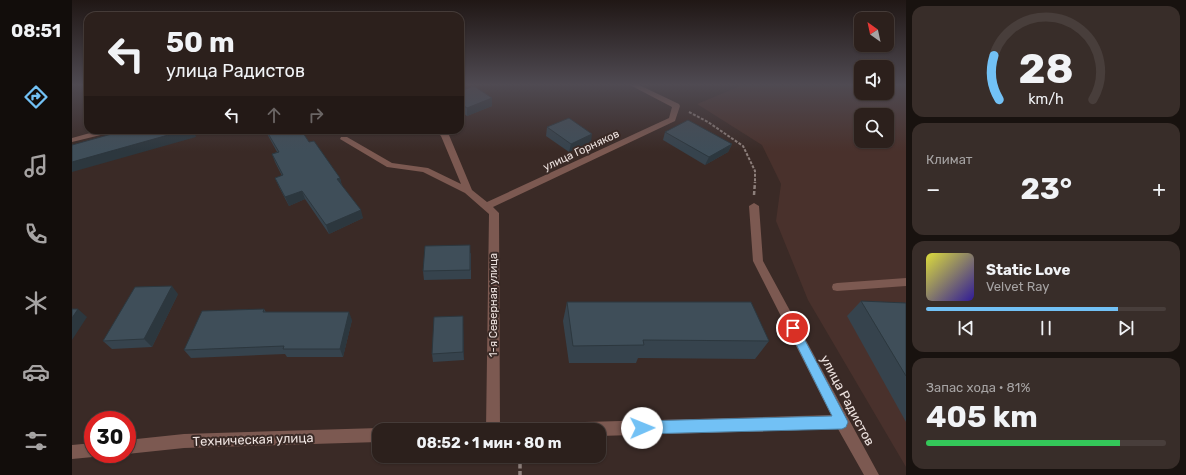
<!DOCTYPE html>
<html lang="ru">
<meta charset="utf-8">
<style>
:root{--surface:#2c201c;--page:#382d29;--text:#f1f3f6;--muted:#a6a3a3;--line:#483e3b;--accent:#72c1f5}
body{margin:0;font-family:Rubik,sans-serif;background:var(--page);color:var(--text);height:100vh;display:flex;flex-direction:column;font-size:15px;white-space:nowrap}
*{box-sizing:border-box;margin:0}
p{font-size:13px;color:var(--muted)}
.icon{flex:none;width:22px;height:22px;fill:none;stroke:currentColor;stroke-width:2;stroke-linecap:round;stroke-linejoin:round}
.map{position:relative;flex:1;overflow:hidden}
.sheet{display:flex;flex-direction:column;gap:6px;padding:6px;background:#18120f;width:280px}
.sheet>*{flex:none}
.guide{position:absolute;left:12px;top:12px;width:380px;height:122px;border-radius:12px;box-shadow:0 1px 3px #0004,0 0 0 1px var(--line);background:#2c201c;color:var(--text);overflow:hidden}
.needle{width:26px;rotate:327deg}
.controls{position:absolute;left:782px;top:12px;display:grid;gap:8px}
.controls a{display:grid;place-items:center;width:40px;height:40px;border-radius:8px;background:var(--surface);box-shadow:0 1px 3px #0004,0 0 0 1px var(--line);font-size:20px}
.speed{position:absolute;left:12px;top:411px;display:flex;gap:8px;font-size:20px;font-weight:700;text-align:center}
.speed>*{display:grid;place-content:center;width:52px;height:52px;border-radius:50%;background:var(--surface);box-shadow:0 1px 3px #0004,0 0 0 1px var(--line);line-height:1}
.speed .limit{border:6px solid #d22;background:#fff;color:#111}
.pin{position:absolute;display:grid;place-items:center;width:34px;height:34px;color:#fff;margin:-17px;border:2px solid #fff;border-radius:50%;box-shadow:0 1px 4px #0007}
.me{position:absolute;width:44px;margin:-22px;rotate:89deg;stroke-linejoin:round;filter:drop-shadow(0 0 3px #0008)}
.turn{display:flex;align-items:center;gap:14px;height:84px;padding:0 16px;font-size:18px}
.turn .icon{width:52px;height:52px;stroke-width:2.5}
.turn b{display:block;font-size:28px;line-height:34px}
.lanes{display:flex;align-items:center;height:38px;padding:0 16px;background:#0003;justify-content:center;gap:20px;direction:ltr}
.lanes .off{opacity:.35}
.big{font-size:30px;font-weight:700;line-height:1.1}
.sheet .tile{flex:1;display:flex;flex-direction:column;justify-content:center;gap:6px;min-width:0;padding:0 14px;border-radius:12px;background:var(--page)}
.sheet .dial{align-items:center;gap:0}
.dial svg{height:104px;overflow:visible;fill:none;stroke:var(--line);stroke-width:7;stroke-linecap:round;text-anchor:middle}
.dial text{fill:var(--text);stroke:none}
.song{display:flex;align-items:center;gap:12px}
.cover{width:48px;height:48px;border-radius:6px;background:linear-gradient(135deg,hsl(60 70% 55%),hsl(250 70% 35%))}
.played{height:4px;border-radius:2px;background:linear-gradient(90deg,var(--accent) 80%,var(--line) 80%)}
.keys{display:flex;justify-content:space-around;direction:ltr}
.heat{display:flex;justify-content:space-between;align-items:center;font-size:22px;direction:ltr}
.charge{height:6px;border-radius:3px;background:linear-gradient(90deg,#34c759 81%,var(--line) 0)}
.trip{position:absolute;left:300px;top:423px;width:234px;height:40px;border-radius:12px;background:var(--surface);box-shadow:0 1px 3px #0004,0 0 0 1px var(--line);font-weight:700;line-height:40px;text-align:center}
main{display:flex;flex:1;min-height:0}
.dock{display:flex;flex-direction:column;width:72px;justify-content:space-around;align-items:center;background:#120d0b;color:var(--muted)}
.dock .icon{width:28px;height:28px}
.dock .current{color:var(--accent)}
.dock b{font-size:18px;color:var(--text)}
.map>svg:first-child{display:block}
.built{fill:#49312c;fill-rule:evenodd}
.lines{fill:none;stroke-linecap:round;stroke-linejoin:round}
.path-far2{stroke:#8d7f7b;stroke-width:2;stroke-dasharray:3 1.5;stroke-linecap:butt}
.path-far1{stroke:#8d7f7b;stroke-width:2.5;stroke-dasharray:4 2;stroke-linecap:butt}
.path{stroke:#8d7f7b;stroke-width:3.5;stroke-dasharray:5 2.5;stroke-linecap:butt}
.service{fill:#7c5951;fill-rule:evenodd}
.minor{fill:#7c5951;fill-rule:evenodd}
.wall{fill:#36434d}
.shaded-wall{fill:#2c373e}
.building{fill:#3f4e59;stroke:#2c373e}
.route{fill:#72c1f5;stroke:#4a7d9f}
.labels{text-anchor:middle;stroke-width:4;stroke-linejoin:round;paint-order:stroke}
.street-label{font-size:11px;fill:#eee3e0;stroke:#3a2a26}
.near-street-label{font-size:13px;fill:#eee3e0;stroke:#3a2a26}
</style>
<main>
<nav class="dock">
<b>08:51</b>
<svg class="icon current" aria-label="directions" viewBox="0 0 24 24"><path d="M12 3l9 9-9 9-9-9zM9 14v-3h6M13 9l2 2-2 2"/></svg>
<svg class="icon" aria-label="music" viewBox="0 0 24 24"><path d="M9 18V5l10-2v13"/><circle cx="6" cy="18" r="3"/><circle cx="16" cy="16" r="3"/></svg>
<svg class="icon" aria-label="phone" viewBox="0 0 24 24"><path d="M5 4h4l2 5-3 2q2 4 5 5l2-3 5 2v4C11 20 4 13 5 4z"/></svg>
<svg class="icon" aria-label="climate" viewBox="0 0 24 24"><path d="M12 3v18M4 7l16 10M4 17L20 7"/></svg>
<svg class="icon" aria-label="car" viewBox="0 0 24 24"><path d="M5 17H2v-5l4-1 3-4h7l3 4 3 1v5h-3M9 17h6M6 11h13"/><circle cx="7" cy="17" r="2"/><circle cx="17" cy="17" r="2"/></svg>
<svg class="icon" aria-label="filters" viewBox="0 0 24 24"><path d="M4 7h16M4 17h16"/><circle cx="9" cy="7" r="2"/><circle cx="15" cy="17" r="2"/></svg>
</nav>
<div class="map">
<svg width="834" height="475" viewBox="0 0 834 475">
<rect width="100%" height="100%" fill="#3a2a26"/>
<path class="built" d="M673,84H789V93H815V84H834V467L736,300L704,221L709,184L690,145L625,104ZM789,115H815V141H789Z"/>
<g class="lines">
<path class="path-far2" d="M617,112L636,122L671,146L683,171V183"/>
<path class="path-far1" d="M682,195L683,182"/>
<path class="path" d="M448,456V475"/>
<path class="service" d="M834,278V286L765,291L761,290L760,287L761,284L765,283Z"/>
<g class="minor">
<path d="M556,84H565L607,104L608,106L603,121L421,207L427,213L428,430H414L417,214L393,193L351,172L315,167L268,139L269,137H275L320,163L356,168L389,184L369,136L363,130H372L377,135L400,190L415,202L597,118L600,107Z"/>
<path d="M29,130H42L41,132L0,142V138Z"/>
<path d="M682,203L687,206L691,261L807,475H792L766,429L527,436V430H470L472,425L477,423L759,415L681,261L677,206Z"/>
<path d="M307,428L312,430H307V442L112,448L55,454V440L112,434Z"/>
<path d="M21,443V454L26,455L21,457L0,459V445Z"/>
</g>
</g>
<g class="wall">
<path d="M388,91L420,106L395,116L388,111Z"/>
<path d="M475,127L519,142L497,152L474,136Z"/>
<path d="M193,130L237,142L268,178L270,186L291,218L257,234L233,199L217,206L207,187L203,178L210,176L203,162L200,154L205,152Z"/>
<path d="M593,132L660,144L656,152L633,165L591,140Z"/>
<path d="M399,253V279L352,280L351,271Z"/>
<path d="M106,294L80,347L40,349L31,341Z"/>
<path d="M789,301L834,303V422L775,316Z"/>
<path d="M495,302L697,341L683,359L566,358L564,363H497L491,321Z"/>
<path d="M192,309L194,312L280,320L271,357H215L213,354L119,358L112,350Z"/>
<path d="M391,324L392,360L361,362L360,354Z"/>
</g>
<g class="shaded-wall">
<path d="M420,98V106L395,116V108Z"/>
<path d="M114,130H122L124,137L0,172V162Z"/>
<path d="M520,134L519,142L497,152L499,144Z"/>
<path d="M660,144L656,152L633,165L637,157Z"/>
<path d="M268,178L270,186L265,179Z"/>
<path d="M230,191L233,199L217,206L213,197Z"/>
<path d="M289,210L291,218L257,234L254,225Z"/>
<path d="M100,286L106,294L80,347L72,339Z"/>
<path d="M6,309L15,317L0,340V318Z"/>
<path d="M277,312L280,320L271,357L268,349Z"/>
<path d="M391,316V324L392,360L391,352Z"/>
</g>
<g class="building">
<path d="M402,86L420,98L395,108L388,103V91Z"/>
<path d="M497,118L520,134L499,144L475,127Z"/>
<path d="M616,120L660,144L637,157L593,132Z"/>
<path d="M54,130H114L0,162V145Z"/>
<path d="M194,130H229L237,142L242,141L268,178L265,179L289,210L254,225L230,191L213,197L203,178L211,175L200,154L207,152Z"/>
<path d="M398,245V270L351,271L353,246Z"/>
<path d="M100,286L72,339L31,341L63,287Z"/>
<path d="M789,301L834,303V376Z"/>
<path d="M495,302H679L697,341L571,340L572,345L501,346Z"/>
<path d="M0,309H6L0,318Z"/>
<path d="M192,309L191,312H277L268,349H211L212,346L112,350L130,311Z"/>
<path d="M391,316V352L360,354L362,317Z"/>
</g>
<linearGradient id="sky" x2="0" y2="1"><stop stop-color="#201715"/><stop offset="0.56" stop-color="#4f4a52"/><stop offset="1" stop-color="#4f4a52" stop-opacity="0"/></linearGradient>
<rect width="834" height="151" fill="url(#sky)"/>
<path class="route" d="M721,323L725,325L774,418L776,422L774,427L770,429L570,434L565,432L563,428L565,423L570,421L760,416L716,328L717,325Z"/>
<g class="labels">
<g class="street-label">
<text transform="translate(509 150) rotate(-25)" y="4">улица Горняков</text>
<text transform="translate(421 305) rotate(-90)" y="4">1-я Северная улица</text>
</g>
<g class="near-street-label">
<text transform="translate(776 400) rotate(62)" y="5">улица Радистов</text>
<text transform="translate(181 439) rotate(-2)" y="5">Техническая улица</text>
</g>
</g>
</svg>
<div class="controls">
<a><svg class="needle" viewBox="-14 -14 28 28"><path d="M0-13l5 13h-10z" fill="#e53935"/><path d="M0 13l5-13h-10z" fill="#a6a3a3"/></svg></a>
<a><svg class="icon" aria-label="sound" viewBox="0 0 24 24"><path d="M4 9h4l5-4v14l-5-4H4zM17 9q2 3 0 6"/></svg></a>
<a><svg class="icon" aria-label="search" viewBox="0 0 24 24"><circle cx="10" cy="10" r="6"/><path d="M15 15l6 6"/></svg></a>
</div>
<div class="speed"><div class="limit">30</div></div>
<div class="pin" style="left:721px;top:328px;background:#d93025"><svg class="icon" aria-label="arrive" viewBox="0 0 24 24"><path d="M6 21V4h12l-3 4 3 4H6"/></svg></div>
<svg class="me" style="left:570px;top:428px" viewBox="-20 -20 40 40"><circle r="19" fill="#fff"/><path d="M0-13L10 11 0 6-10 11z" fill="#72c1f5"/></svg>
<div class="trip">08:52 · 1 мин · 80 m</div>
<div class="guide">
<div class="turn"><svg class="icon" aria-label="left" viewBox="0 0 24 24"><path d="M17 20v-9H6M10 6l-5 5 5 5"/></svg><div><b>50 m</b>улица Радистов</div></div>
<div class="lanes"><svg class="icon" aria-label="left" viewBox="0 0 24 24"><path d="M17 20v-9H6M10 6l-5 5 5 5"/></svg><svg class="icon off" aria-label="ahead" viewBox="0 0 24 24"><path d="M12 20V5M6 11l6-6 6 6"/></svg><svg class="icon off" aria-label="right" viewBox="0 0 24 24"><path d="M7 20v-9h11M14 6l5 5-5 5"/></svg></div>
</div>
</div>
<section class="sheet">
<div class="tile dial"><svg viewBox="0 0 100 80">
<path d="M14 69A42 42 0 1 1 86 69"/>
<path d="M14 69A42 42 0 0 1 10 35" stroke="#72c1f5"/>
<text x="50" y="56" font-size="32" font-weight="700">28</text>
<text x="50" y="72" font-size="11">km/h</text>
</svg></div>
<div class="tile"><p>Климат</p>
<div class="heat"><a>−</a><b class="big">23°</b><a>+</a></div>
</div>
<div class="tile">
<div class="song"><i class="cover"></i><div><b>Static Love</b><p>Velvet Ray</p></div></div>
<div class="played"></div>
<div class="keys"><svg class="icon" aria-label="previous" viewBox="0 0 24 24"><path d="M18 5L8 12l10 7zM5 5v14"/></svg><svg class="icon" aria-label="pause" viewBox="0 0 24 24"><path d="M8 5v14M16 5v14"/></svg><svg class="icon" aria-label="next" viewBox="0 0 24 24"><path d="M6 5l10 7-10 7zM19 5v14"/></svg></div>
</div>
<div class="tile"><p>Запас хода · 81%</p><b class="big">405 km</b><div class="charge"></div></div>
</section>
</main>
